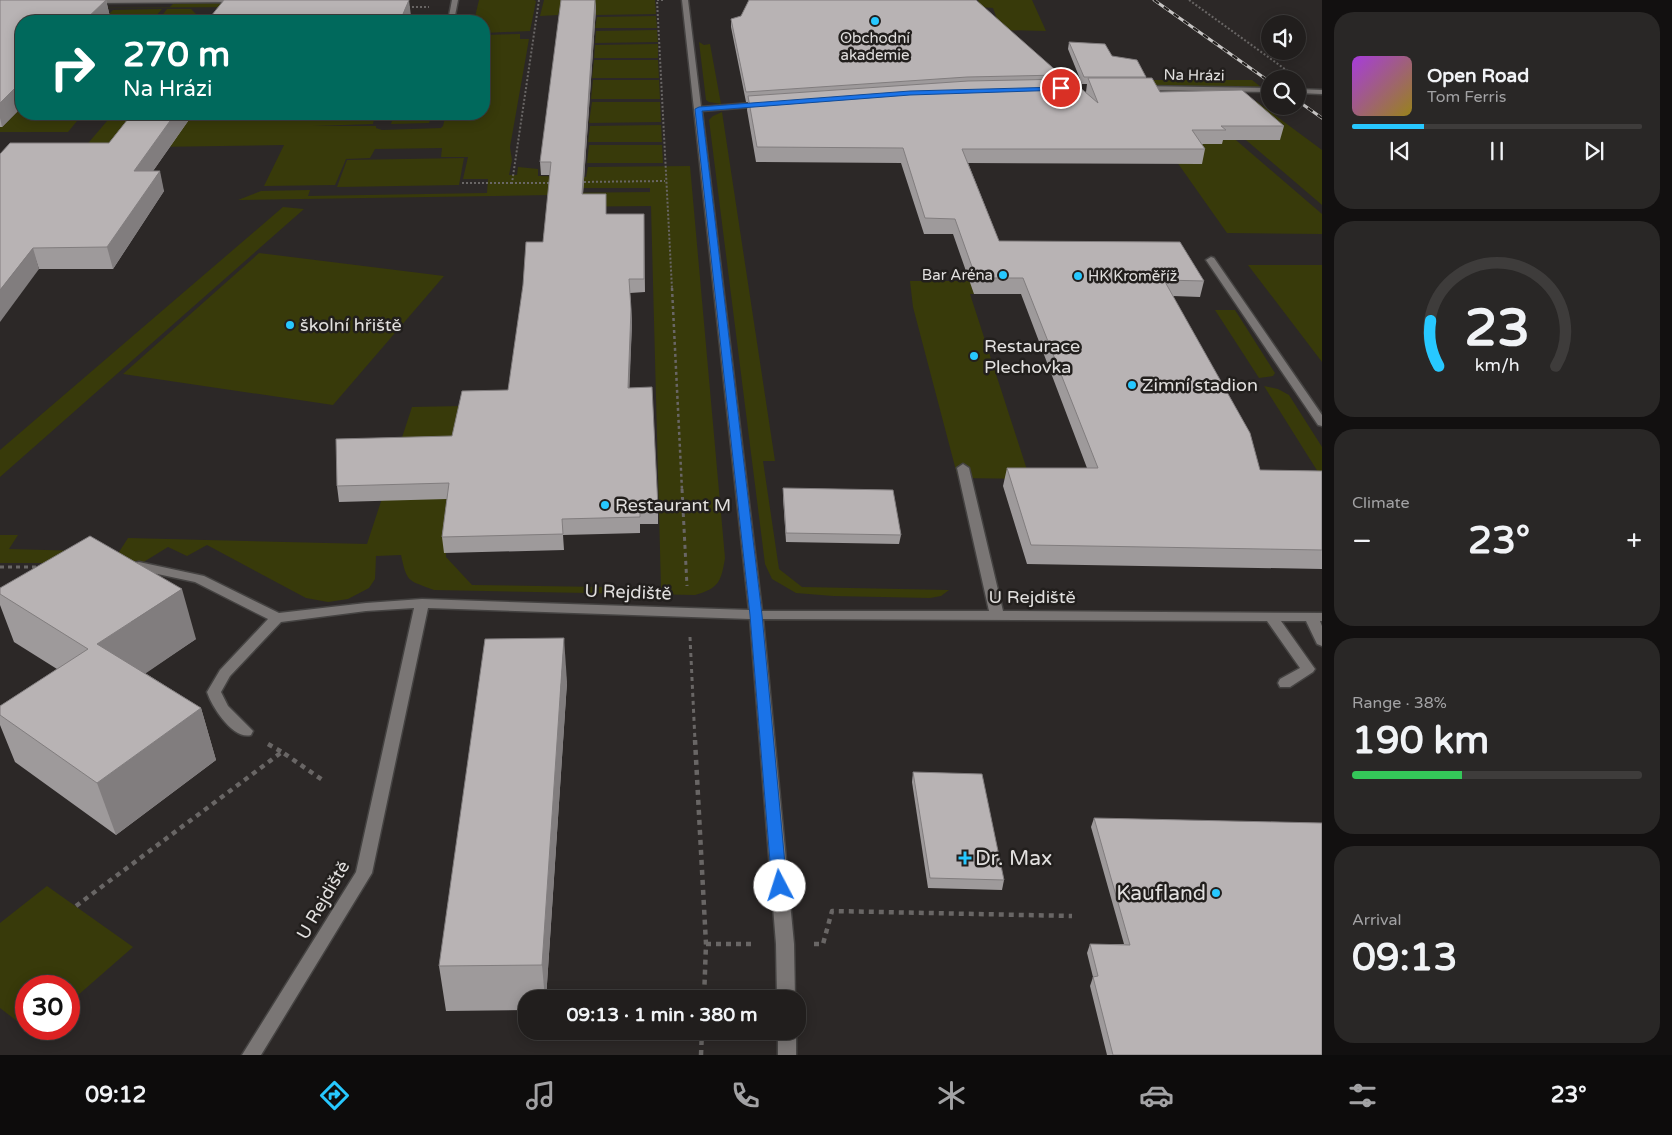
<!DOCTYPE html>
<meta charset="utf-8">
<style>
:root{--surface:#211e1d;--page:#292726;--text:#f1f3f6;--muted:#a2a2a4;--line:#3e3c3b;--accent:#27c8ff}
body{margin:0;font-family:"Varela Round",sans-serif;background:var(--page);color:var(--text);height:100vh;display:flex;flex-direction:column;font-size:19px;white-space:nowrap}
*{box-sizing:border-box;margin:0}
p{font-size:16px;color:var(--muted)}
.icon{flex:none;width:28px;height:28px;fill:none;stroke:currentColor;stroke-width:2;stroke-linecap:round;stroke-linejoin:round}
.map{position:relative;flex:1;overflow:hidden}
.panel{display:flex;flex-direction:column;gap:12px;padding:12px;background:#121010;width:350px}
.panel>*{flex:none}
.banner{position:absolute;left:15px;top:15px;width:475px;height:105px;border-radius:20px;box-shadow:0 2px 12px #0003,0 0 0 1px var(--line);background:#00695c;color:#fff;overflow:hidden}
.fabs{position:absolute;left:1261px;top:15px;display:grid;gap:10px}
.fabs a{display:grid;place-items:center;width:45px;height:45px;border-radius:50%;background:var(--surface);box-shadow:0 2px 12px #0003,0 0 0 1px var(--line);font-size:25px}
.speed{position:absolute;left:15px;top:975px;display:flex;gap:10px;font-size:25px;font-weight:700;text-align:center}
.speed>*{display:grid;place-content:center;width:65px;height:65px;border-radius:50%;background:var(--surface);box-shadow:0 2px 12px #0003,0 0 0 1px var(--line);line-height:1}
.speed .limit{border:8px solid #d22;background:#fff;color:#111}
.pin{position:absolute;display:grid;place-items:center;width:42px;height:42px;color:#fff;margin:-21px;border:2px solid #fff;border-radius:50%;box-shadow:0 1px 5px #0007}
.me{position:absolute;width:55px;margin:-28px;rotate:355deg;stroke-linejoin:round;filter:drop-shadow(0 0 4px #0008)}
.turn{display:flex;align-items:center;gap:18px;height:105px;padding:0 25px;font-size:22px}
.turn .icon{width:65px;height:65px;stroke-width:2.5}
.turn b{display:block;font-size:35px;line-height:42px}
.big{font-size:38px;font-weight:700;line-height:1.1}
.panel .tile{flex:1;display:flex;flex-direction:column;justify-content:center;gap:8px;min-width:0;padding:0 18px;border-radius:20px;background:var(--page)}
.panel .dial{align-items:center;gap:0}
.dial svg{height:130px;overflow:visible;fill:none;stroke:var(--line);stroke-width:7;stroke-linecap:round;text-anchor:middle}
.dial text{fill:var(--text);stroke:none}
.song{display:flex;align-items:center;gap:15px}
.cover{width:60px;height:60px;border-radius:8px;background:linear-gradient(135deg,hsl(280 70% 55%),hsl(50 70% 35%))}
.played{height:5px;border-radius:2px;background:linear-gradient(90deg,var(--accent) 25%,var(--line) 25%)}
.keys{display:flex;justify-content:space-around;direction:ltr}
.heat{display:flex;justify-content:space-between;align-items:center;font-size:28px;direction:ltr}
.charge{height:8px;border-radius:4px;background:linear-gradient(90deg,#34c759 38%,var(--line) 0)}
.trip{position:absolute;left:518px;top:990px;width:288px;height:50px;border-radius:20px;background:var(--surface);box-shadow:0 2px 12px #0003,0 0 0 1px var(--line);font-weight:700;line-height:50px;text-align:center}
.menu{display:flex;height:80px;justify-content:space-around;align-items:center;background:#0d0c0c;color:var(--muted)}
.menu .icon{width:35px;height:35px}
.menu .current{color:var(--accent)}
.menu b{font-size:22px;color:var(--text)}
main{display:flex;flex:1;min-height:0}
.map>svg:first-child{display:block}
.green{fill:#383a0a;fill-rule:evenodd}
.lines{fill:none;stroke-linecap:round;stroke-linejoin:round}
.minor-casing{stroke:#454342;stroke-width:3}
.path-far3{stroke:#696665;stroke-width:2;stroke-dasharray:2 2;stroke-linecap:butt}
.path-far2{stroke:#696665;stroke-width:2.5;stroke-dasharray:3 3;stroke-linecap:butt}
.path-far1{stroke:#696665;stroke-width:3;stroke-dasharray:4 4;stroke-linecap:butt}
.path{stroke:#696665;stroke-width:4.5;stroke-dasharray:5 5;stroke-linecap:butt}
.minor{fill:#7a7675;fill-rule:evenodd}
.rail-casing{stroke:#c6c4c3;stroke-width:3}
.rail{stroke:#221f1d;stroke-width:2;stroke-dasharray:6;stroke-linecap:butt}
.wall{fill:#9e9a9b}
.shaded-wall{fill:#817d7e}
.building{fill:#b8b3b4;stroke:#817d7e}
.route{fill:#1a73e8;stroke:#114b97}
.poi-dot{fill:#27c8ff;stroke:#221f1d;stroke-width:2}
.labels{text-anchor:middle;stroke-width:5;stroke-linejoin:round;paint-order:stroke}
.far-poi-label{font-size:15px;fill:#e2e0df;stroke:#221f1d}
.far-street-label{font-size:15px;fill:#e2e0df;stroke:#221f1d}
.poi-label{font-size:18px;fill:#e2e0df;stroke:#221f1d;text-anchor:start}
.street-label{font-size:18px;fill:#e2e0df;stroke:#221f1d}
.near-poi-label{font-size:21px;fill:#e2e0df;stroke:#221f1d;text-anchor:start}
</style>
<main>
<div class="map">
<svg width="1322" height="1055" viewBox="0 0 1322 1055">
<rect width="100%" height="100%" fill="#2c2827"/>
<g class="green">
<path d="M479,0H534L536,1L530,31L484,33V21H474Z"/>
<path d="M544,0H655L656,14L596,15V8H560L558,15L540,16Z"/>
<path d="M978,0H1032L1046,31L1001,30L993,8L981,7Z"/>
<path d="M267,2L264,7L53,8L170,7L174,3Z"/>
<path d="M162,9L155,17H106L111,15L109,14L113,10Z"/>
<path d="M167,9H191L202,20L200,21H184L188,16L161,17Z"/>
<path d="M656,16L657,28H595L597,17Z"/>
<path d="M657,30L658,42L595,43L596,31Z"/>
<path d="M520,34V39H529L510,147L512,160L509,175H517L518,167L538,169V176L586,177L588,167L690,166L725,558C721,582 719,588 695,595L434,590C407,580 407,582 401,555L376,556L375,579L369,588L348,599L328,602L306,598L207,545L187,556L168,547L142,563H0V535H18L9,549L119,552L128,538L367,544L412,407L463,406L444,553H446V557L472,585L661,588L651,206L548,207L549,195L238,200L261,191L310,190L308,196L487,193L488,179H463L468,157H441L442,148L375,149L370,158L346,159L335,185L264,186L284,145L84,148L113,114H125L122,118L209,117L208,121H243L246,117L372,118L374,119L373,124L313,126H376V128L382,130L441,128L443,126L446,114H484V35ZM550,188H650V192L550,193Z"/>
<path d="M699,42L704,45L710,44L721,104L709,102L706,100Z"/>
<path d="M658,44V58H594L595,45Z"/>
<path d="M594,60H658L659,78H592Z"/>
<path d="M593,80H659L660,99H591Z"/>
<path d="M1081,80H1252L1261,87L1083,84Z"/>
<path d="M1199,100L1256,101L1322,150V205Z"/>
<path d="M592,102H660L661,122L589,123Z"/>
<path d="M21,108V114H42L36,121H77L68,132H0V127L3,126Z"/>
<path d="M722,112L775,461H763L779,569L802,587L949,590L941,596L930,598L833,596L796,593L772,579L765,564L709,120L713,116Z"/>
<path d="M396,117H429L431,118L429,123L391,124L393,118Z"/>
<path d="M661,125L662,142H588L590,126Z"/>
<path d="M1153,128L1223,129L1322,214V234L1227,233Z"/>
<path d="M589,145H662L663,163H587Z"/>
<path d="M464,158L459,185L337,187L347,160Z"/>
<path d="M283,207L304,209L0,477V450Z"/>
<path d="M259,253L444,276L333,405L123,374Z"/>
<path d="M1248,265H1322V362Z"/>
<path d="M910,281H970L974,294H970L1030,479L958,478L913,307Z"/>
<path d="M1215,310H1235L1275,373L1273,376L1259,378Z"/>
<path d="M1264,386L1278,389L1289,395L1322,447V472H1318Z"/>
<path d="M47,886L133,947L69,1003V986H26V1028L0,1008V923Z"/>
</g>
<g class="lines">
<g class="minor-casing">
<g id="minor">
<path d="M88,0H250L247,2L90,3Z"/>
<path d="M452,0H458L454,21H448Z"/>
<path d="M682,0H688L701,107L764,102L768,104L764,106L702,111L762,611H989L957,468L963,464L969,468L1003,611L1322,613V621H1320L1322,626V646L1317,644L1306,621H1281L1315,669L1313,672L1290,687H1280L1278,683L1280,679L1300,668L1267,621L763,619L794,944L795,999H777L776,944L750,619L428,608L372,873L261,1055H242L356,872L414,608L366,611L281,622L230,676L221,692L228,706L253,731L251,735C233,740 212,707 207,692L220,670L268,619L195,582L134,569L133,566L134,563L139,562L204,576L279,613L366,603L422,599L749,610Z"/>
<path d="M1138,86L1270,88V92L1141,90H1138Z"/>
<path d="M1298,89L1322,90V94L1298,93Z"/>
<path d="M1211,257L1214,258L1322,415V426L1318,425L1206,260Z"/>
<rect x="778" y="1031" width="18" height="24"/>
</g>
</g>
<g class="path-far3">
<path d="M539,0L512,183H551"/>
<path d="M663,0H657L672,289"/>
<path d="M1189,0L1289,72"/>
<path d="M408,7H429"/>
<path d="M580,182L665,181"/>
<path d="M462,183H512"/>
</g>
<path class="path-far2" d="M672,288L682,490"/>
<g class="path-far1">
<path d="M682,489L687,586"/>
<path d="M0,567H42"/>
<path d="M690,637L695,741"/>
</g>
<g class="path">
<path d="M695,740L706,944L704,999"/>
<path d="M268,744L282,752"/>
<path d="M76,906L282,752L324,781"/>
<path d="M706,944H756"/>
<path d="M814,944H823L832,911L1072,916"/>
<path d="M701,1055L702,1031"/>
</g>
<use href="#minor" class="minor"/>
<g class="rail-casing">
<g id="rail">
<path d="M1154,0L1270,82"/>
<path d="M1298,101L1322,118"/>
</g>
</g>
<use href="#rail" class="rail"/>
</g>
<g class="wall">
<path d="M0,0H106L110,17L2,127H0Z"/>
<path d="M595,0L596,8L583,194L606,214H644L645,292L630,293L632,323L629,388L658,508V524H640V533L563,535L564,550L444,553L442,537L447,499L339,502L337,486L452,436L508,390L543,242L550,175H541L540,162Z"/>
<path d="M731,19L1061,75V79L1086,92L1087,84H1082L1068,49L1069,42L1112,56L1146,77V78L1160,92L1284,126L1280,140H1223L1222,144H1202L1205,149L1202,164L968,163L999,241L1204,281L1200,297L1173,296L1260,470L1322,471V569L1027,564L1003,486L1007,468H1087L1021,294H974L953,234H924L901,163L756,162L747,110L748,102H746L731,27Z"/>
<path d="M132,114H193L153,171L164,191L113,269H39L0,154L109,143Z"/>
<path d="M783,488L901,535L899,544L786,542L783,497Z"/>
<path d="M0,588L196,639L145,673L201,708L216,760L116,835L15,762L0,725V706L57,669L14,642L0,605Z"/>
<path d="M567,682L546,999H526V1010L446,1011L439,966Z"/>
<path d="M913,772L1004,880L1002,890L928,888L912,782Z"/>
<path d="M1094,818L1322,1055H1107L1090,986L1093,977L1087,953L1090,944H1124L1091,827Z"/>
</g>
<g class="shaded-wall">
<path d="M106,0L110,17L106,21H84Z"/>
<path d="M409,0L411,16L409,21H400Z"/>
<path d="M595,0L596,8L582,207V194Z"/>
<path d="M21,82V108L2,127L0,118V103Z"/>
<path d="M175,114H193L139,191L134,171Z"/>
<path d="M160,171L164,191L113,269L107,247Z"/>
<path d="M33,248L39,269L0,322V290Z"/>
<path d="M631,309L632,323L629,402L628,388Z"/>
<path d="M182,589L196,639L114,695L97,644Z"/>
<path d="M564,638L567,682L546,999H545L542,965Z"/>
<path d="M201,708L216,760L116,835L97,783Z"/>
</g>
<g class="building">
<path d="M0,0H106L84,21H21V82L0,103Z"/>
<path d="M224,0H409L400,21H207Z"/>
<path d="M561,0H595L582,194H606V214H644V279H629L631,309L628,388L652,387L658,508L640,509V517L562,519L563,534L442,537L449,483L337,486L336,439L452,436L462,391L508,390L523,285L526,242H543L551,162H540Z"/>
<path d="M749,0H976L1061,75L967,77L746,92L731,19L741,16Z"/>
<path d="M1069,42L1105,44L1112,56L1137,60L1146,77H1084Z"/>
<path d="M1088,78H1152L1160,92L1242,90L1284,126H1221L1226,130H1192L1205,149H962L999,241L1180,242L1204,281L1164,280L1250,433L1260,470L1322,471V550L1031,545L1007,468H1098L1023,278H976L955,219L925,218L903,148L757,147L748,96L968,81L1070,79L1098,103Z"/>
<path d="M132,114H175L134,171H160L107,247L33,248L0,290V154L10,143H109Z"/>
<path d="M783,488L893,490L901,535L786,533Z"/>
<path d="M90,536L182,589L97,644L201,708L97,783L0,715V706L88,649L0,594V588Z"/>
<path d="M564,638L542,965L439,966L485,639Z"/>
<path d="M913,772L982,774L1004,880L930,878Z"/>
<path d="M1094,818L1322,823V1055H1113L1093,977L1098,976L1090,944L1130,945Z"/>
</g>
<path class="route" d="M1061,87L1064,88L1063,90L910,95L702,111L762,615L787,886L785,890L780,892L774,890L772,886L750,615L695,109L699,107L910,91Z"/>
<g class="poi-dot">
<circle cx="875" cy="21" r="5"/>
<circle cx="1003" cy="275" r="5"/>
<circle cx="1078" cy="276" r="5"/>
<circle cx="290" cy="325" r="5"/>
<circle cx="974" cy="356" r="5"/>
<circle cx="1132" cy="385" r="5"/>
<circle cx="605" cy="505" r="5"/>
<path d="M962.5 850.5h5v5h5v5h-5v5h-5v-5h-5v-5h5z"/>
<circle cx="1216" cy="893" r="5"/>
</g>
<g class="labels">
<g class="far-poi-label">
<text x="875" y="43">Obchodní<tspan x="875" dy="17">akademie</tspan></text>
<text x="993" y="280" text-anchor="end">Bar Aréna</text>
<text x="1088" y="281" text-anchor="start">HK Kroměříž</text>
</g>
<g class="far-street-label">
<text transform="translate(1194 75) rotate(1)" y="5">Na Hrázi</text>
</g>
<g class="poi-label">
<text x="300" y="331">školní hřiště</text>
<text x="984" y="352">Restaurace<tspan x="984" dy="21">Plechovka</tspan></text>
<text x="1142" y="391">Zimní stadion</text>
<text x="615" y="511">Restaurant M</text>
</g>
<g class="street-label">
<text transform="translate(628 592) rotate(2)" y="6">U Rejdiště</text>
<text x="1032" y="603">U Rejdiště</text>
<text transform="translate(323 900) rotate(-60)" y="6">U Rejdiště</text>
</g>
<g class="near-poi-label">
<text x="975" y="865">Dr. Max</text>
<text x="1206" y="900" text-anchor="end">Kaufland</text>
</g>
</g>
</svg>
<div class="fabs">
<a><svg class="icon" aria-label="sound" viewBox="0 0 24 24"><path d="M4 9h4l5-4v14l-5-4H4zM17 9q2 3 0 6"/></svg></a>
<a><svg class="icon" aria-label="search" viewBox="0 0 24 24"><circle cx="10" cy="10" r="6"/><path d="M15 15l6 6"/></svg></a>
</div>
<div class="speed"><div class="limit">30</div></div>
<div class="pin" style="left:1061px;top:88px;background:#d93025"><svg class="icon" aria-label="arrive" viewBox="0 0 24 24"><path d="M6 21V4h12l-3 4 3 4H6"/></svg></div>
<svg class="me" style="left:780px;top:886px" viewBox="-20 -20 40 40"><circle r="19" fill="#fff"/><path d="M0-13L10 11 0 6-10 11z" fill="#1a73e8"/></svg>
<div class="trip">09:13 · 1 min · 380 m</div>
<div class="banner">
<div class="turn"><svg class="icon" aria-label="right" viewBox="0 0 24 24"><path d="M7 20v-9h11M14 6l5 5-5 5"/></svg><div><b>270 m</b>Na Hrázi</div></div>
</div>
</div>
<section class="panel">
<div class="tile">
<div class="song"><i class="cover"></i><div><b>Open Road</b><p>Tom Ferris</p></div></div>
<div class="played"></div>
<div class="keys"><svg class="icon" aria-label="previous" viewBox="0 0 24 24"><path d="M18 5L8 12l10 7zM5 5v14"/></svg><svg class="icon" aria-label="pause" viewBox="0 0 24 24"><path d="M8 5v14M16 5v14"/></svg><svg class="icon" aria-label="next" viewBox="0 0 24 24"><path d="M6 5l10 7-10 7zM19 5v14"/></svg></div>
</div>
<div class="tile dial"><svg viewBox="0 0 100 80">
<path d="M14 69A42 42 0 1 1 86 69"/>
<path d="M14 69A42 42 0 0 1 9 41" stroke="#27c8ff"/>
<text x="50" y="56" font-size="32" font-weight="700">23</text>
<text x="50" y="72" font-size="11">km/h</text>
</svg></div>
<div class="tile"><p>Climate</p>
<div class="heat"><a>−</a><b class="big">23°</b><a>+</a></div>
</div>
<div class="tile"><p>Range · 38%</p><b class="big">190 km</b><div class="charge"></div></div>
<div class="tile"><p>Arrival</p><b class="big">09:13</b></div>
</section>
</main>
<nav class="menu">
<b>09:12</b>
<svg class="icon current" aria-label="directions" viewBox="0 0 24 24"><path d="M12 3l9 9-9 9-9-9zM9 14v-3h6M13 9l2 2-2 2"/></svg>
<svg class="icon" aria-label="music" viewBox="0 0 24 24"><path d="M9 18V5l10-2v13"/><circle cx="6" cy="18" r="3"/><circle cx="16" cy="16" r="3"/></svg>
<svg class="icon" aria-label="phone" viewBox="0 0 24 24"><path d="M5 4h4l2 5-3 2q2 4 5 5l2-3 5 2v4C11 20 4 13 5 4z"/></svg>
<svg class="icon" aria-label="climate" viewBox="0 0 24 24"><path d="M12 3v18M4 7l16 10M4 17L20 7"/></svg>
<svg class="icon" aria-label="car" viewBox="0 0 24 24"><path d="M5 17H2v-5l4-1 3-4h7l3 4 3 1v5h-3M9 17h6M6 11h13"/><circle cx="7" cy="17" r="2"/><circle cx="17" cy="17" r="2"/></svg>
<svg class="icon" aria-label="filters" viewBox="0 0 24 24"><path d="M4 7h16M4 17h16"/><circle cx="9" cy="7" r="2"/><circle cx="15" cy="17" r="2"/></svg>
<b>23°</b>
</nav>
